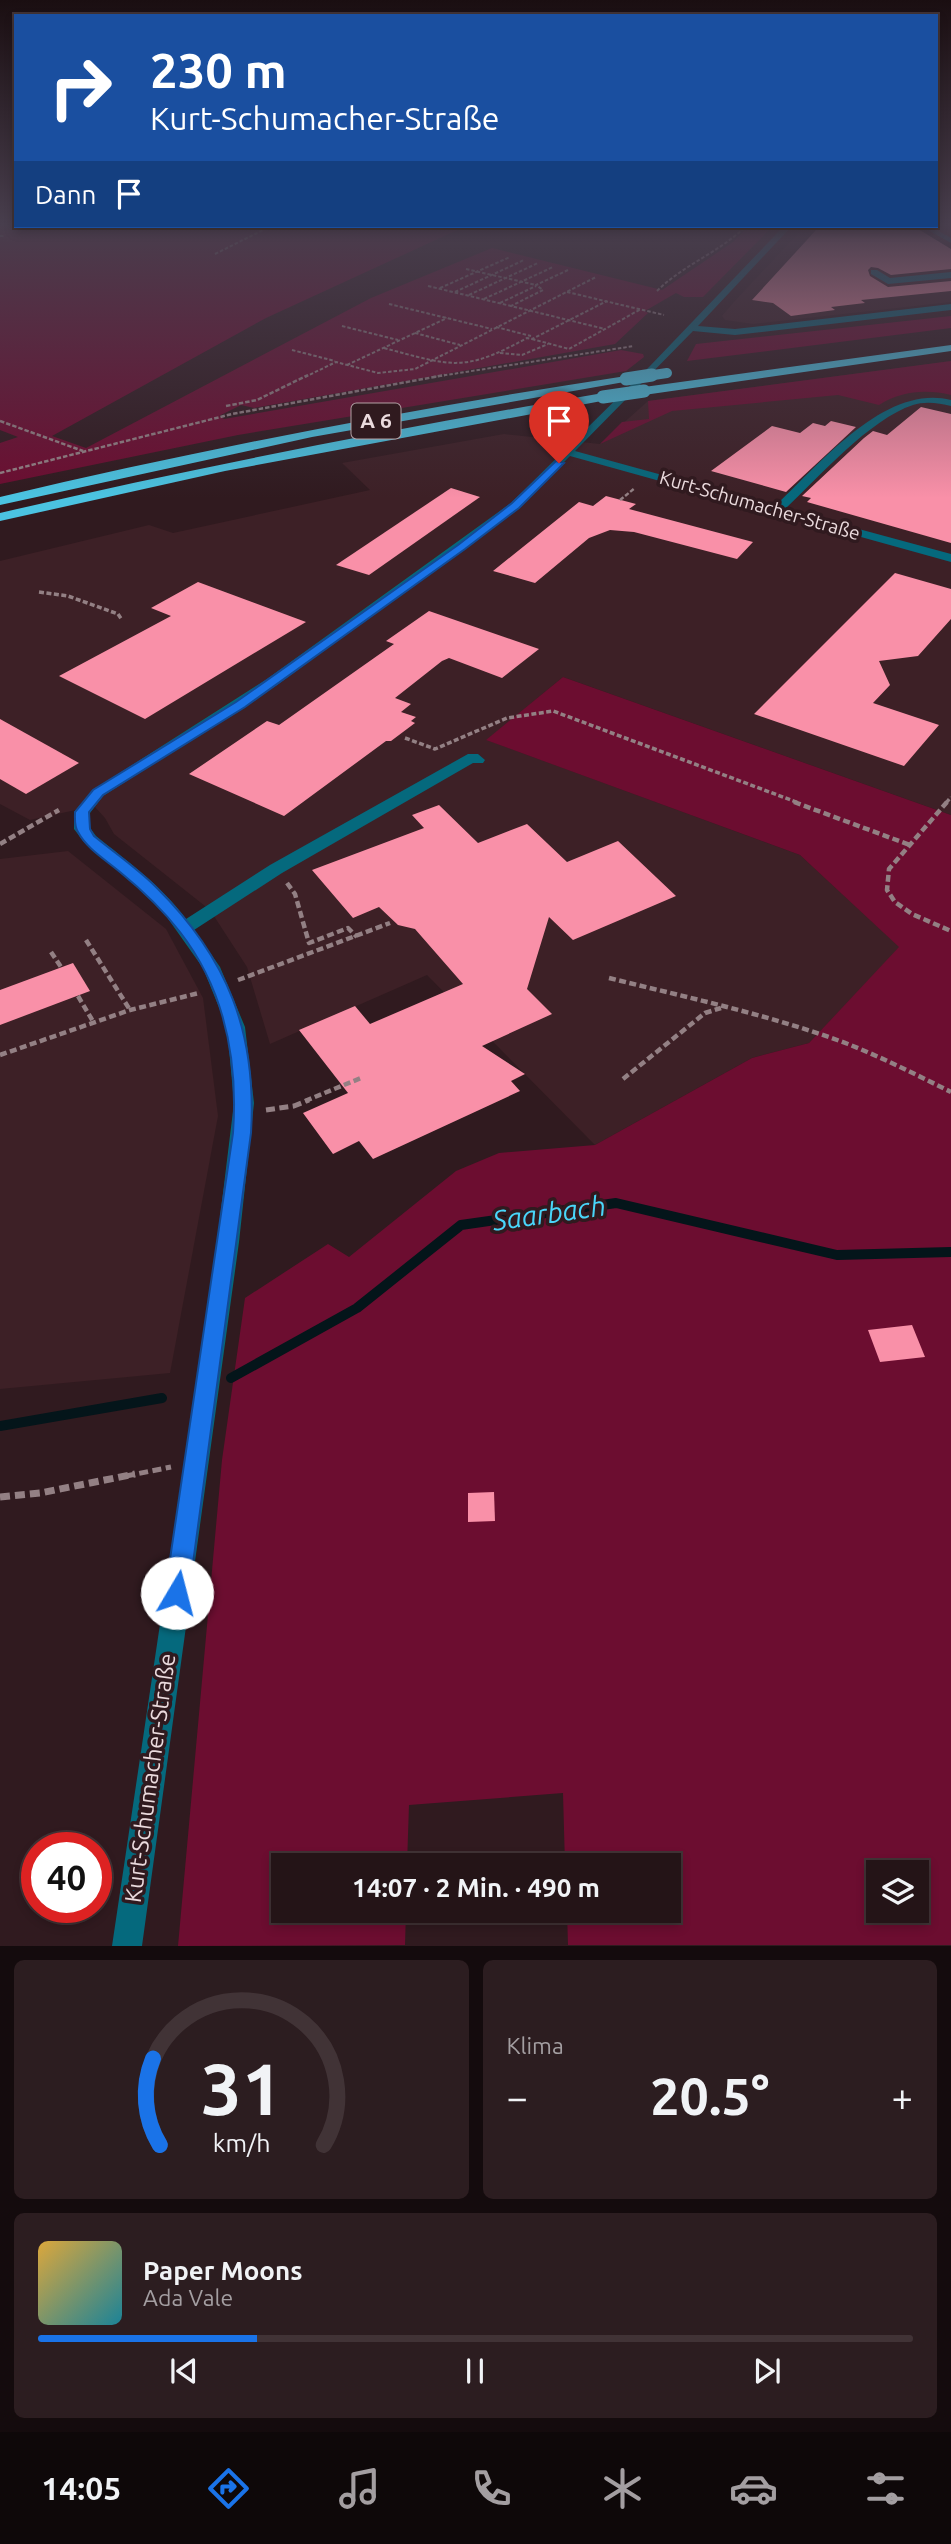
<!DOCTYPE html>
<html lang="de">
<meta charset="utf-8">
<style>
:root{--surface:#241417;--page:#2c1d20;--text:#f1f3f6;--muted:#a39ea1;--line:#413336;--accent:#1a73e8}
body{margin:0;font-family:Ubuntu,sans-serif;background:var(--page);color:var(--text);height:100vh;display:flex;flex-direction:column;font-size:26px;white-space:nowrap}
*{box-sizing:border-box;margin:0}
p{font-size:23px;color:var(--muted)}
.icon{flex:none;width:38px;height:38px;fill:none;stroke:currentColor;stroke-width:2;stroke-linecap:round;stroke-linejoin:round}
.map{position:relative;height:1946px;overflow:hidden}
.drawer{display:flex;flex-direction:column;gap:14px;padding:14px;background:#140b0d;flex:1}
.drawer>*{flex:none}
.hud{position:absolute;left:14px;top:14px;width:924px;height:214px;border-radius:0px;box-shadow:0 4px 10px #0003,0 0 0 2px var(--line);background:#1a4fa0;color:#fff;overflow:hidden}
.controls{position:absolute;left:866px;top:1860px;display:grid;gap:14px}
.controls a{display:grid;place-items:center;width:63px;height:63px;border-radius:0px;background:var(--surface);box-shadow:0 4px 10px #0003,0 0 0 2px var(--line);font-size:35px}
.speed{position:absolute;left:21px;top:1832px;display:flex;gap:14px;font-size:35px;font-weight:700;text-align:center}
.speed>*{display:grid;place-content:center;width:91px;height:91px;border-radius:50%;background:var(--surface);box-shadow:0 4px 10px #0003,0 0 0 2px var(--line);line-height:1}
.speed .limit{border:10px solid #d22;background:#fff;color:#111}
.pin{position:absolute;display:grid;place-items:center;width:60px;height:60px;color:#fff;margin:-72px -30px;border-radius:50% 50% 50% 0;rotate:-45deg;box-shadow:0 0 7px #0007}
.pin .icon{rotate:45deg}
.me{position:absolute;width:77px;margin:-38px;rotate:8deg;stroke-linejoin:round;filter:drop-shadow(0 0 5px #0008)}
.turn{display:flex;align-items:center;gap:24px;height:147px;padding:0 21px;font-size:32px}
.turn .icon{width:91px;height:91px;stroke-width:2.5}
.turn b{display:block;font-size:49px;line-height:60px}
.then{display:flex;align-items:center;height:66px;padding:0 21px;background:#0003;gap:14px;font-size:26px}
.big{font-size:52px;font-weight:600;line-height:1.1}
.drawer .widget{flex:1;display:flex;flex-direction:column;justify-content:center;gap:10px;min-width:0;padding:0 24px;border-radius:10px;background:var(--page)}
.drawer .dial{align-items:center;gap:0}
.dial svg{height:182px;overflow:visible;fill:none;stroke:var(--line);stroke-width:7;stroke-linecap:round;text-anchor:middle}
.dial text{fill:var(--text);stroke:none}
.song{display:flex;align-items:center;gap:21px}
.cover{width:84px;height:84px;border-radius:10px;background:linear-gradient(135deg,hsl(40 70% 55%),hsl(190 70% 35%))}
.played{height:7px;border-radius:4px;background:linear-gradient(90deg,var(--accent) 25%,var(--line) 25%)}
.keys{display:flex;justify-content:space-around;direction:ltr}
.heat{display:flex;justify-content:space-between;align-items:center;font-size:38px;direction:ltr}
.drawer .tiles{flex:1;display:grid;gap:14px;grid-template-columns:1fr 1fr}
.widget:last-child{grid-column:span 2}
.trip{position:absolute;left:271px;top:1853px;width:410px;height:70px;border-radius:0px;background:var(--surface);box-shadow:0 4px 10px #0003,0 0 0 2px var(--line);font-weight:600;line-height:70px;text-align:center}
.tab-bar{display:flex;height:112px;justify-content:space-around;align-items:center;background:#0e0809;color:var(--muted)}
.tab-bar .icon{width:49px;height:49px}
.tab-bar .selected{color:var(--accent)}
.tab-bar b{font-size:32px;color:var(--text)}
.map>svg:first-child{display:block}
.built{fill:#3d2026}
.green{fill:#6c0d30;fill-rule:evenodd}
.lines{fill:none;stroke-linecap:round;stroke-linejoin:round}
.stream{stroke:#04151a;stroke-width:10}
.building{fill:#f990a8}
.path-far5{stroke:#938084;stroke-width:2;stroke-dasharray:3.5 2;stroke-linecap:butt}
.path-far4{stroke:#938084;stroke-width:2.5;stroke-dasharray:4.5 2;stroke-linecap:butt}
.path-far3{stroke:#938084;stroke-width:3.5;stroke-dasharray:5 2.5;stroke-linecap:butt}
.path-far2{stroke:#938084;stroke-width:4.5;stroke-dasharray:7 3.5;stroke-linecap:butt}
.path-far1{stroke:#938084;stroke-width:5;stroke-dasharray:9 4.5;stroke-linecap:butt}
.path{stroke:#938084;stroke-width:7;stroke-dasharray:10 5;stroke-linecap:butt}
.minor{fill:#05697d;fill-rule:evenodd}
.highway{fill:#4bc3e1;fill-rule:evenodd}
.highway-bridge-far1{stroke:#4bc3e1;stroke-width:10}
.highway-bridge{stroke:#4bc3e1;stroke-width:13}
.route{fill:#1a73e8;stroke:#114b97;stroke-width:2}
.labels{text-anchor:middle;stroke-width:7;stroke-linejoin:round;paint-order:stroke}
.far-street-label{font-size:19px;fill:#ebdbde;stroke:#301a1f}
.shield{fill:#301a1f;stroke:#b3a1a5;stroke-width:2}
.shield-label{font-size:21px;font-weight:bold;fill:#ebdbde}
.street-label{font-size:23px;fill:#ebdbde;stroke:#301a1f}
.near-water-label{font-size:28px;font-style:italic;fill:#49d6f9;stroke:#301a1f}
</style>
<div class="map">
<svg width="951" height="1946" viewBox="0 0 951 1946">
<rect width="100%" height="100%" fill="#301a1f"/>
<g class="built">
<path d="M805,226H951V302L753,324L725,320L722,316L733,303Z"/>
<path d="M951,361V815L563,677L487,740L800,855L900,947L809,1043L752,1058L595,1145L427,975L270,1044L247,967L210,910L114,834L105,818L94,806L30,820L0,804V561L149,525L173,533L370,490L342,463L504,434L600,444L648,401Z"/>
<path d="M68,851L166,929L203,998L218,1116L170,1373L0,1389V859Z"/>
</g>
<g class="green">
<path d="M0,226H466L266,318L52,436L86,448L371,298L492,248L662,290L733,242L749,226H773L703,297H684L676,293L645,311L648,313L615,344L254,408L241,405L219,416L224,419L621,350L643,354L644,357L626,371L238,435L0,484V443L18,437L0,430Z"/>
<path d="M951,316V328L687,361L696,344Z"/>
<path d="M951,361V395C926,389 901,391 879,405L838,395L672,411L600,444L622,422L649,419L648,401Z"/>
<path d="M563,677L951,815V1945H568L567,1911H668V1866L565,1865L563,1793L409,1805L407,1865L284,1866V1911H406L405,1945L178,1946L222,1460L245,1298L328,1244L349,1257L456,1171L499,1153L595,1145L752,1058L809,1043L899,947L800,855L486,740ZM878,1872H917V1911H878Z"/>
</g>
<g class="lines">
<g class="stream">
<path d="M231,1378L357,1308L461,1225L616,1203L837,1255L951,1252"/>
<path d="M0,1426L162,1398"/>
</g>
</g>
<g class="building">
<path d="M838,226H913L951,249V269L891,275L878,268L871,267L868,270L870,276L888,287L951,281V291L861,300L865,303L831,307L835,310L791,316L773,303L752,300L817,229Z"/>
<path d="M921,407L951,414V543L807,502L811,498L802,496L864,438L873,431L887,435Z"/>
<path d="M831,421L856,427L786,492L711,471L772,426L800,433L813,423L825,426Z"/>
<path d="M451,488L480,497L369,575L336,565Z"/>
<path d="M606,496L636,504L629,509L753,542L737,559L634,532L610,530L589,538L535,583L493,571L579,502L593,506Z"/>
<path d="M895,573L951,589V619L918,656L879,661L890,685L873,703L939,725L904,766L754,714Z"/>
<path d="M198,582L306,622L145,719L59,676L171,616L151,608Z"/>
<path d="M429,611L539,649L502,678L449,658L442,661L395,698L411,704L401,712L416,717L411,721L415,723L391,741H386L284,816L189,774L267,721L279,725L394,644L386,641Z"/>
<path d="M0,719L79,763L26,794L0,779Z"/>
<path d="M439,805L478,843L527,824L567,862L618,841L676,896L573,940L549,917L527,989L552,1014L482,1046L525,1074L511,1081L520,1091L373,1159L359,1141L333,1154L303,1113L348,1093L299,1030L355,1006L370,1024L463,984L415,929L398,925L379,907L353,918L312,870L424,828L412,815Z"/>
<path d="M73,963L90,991L0,1025V990Z"/>
<path d="M912,1325L925,1357L880,1362L868,1330Z"/>
<path d="M494,1492L495,1521L468,1522V1493Z"/>
</g>
<g class="lines">
<g class="path-far5">
<path d="M0,236H5"/>
<path d="M215,254L271,226"/>
<path d="M466,269L536,285"/>
<path d="M568,270L536,285L543,290L511,306L605,329"/>
<path d="M428,286L511,306"/>
<path d="M440,288L510,257"/>
<path d="M657,291C683,265 720,252 746,226"/>
<path d="M455,292L524,260"/>
<path d="M567,292L664,315"/>
<path d="M469,295L538,263"/>
<path d="M484,299L553,267"/>
<path d="M500,303L536,286"/>
<path d="M389,304L492,329"/>
<path d="M342,326L398,340"/>
<path d="M496,327L531,336"/>
<path d="M415,333L460,345"/>
<path d="M532,339L569,349L641,309"/>
<path d="M384,348C452,366 463,373 527,338L532,339L607,301"/>
<path d="M292,350L335,361"/>
<path d="M500,353L522,355L548,344"/>
<path d="M347,365L447,318"/>
<path d="M305,377L336,362L378,373L415,369L596,277"/>
<path d="M433,377L634,346"/>
</g>
<g class="path-far4">
<path d="M226,406L257,400L308,375"/>
<path d="M0,421L83,451"/>
<path d="M0,473L232,414L445,375"/>
<path d="M620,500L635,488"/>
</g>
<g class="path-far3">
<path d="M39,592L68,596L118,614L122,620"/>
<path d="M405,738L435,749L507,718L553,711L799,803"/>
<path d="M946,803L951,797"/>
</g>
<g class="path-far2">
<path d="M794,802L910,845"/>
<path d="M947,802L889,869L887,890L895,902L912,914L951,931"/>
<path d="M0,844L59,810"/>
<path d="M287,883L295,894L309,943L348,928L357,937"/>
<path d="M86,940L130,1010"/>
<path d="M51,952L61,967"/>
<path d="M609,978C689,998 771,1015 848,1044C883,1058 917,1075 951,1092"/>
<path d="M238,980L390,923"/>
<path d="M78,996L94,1023"/>
<path d="M0,1055L130,1010L199,993"/>
<path d="M623,1079L705,1013L721,1008"/>
<path d="M305,1101L361,1078"/>
</g>
<g class="path-far1">
<path d="M266,1110L294,1106L309,1100"/>
<path d="M126,1476L171,1467"/>
</g>
<path class="path" d="M0,1497L40,1493L135,1474"/>
<g class="minor">
<path d="M784,226H792L698,326L735,329L951,304V310L735,335L693,331L575,451L775,506C819,465 885,383 951,400V406C939,403 925,401 913,405C870,419 819,477 785,509L951,554V562L570,456L519,507L277,685L103,796L90,813V828L96,836C127,861 162,886 186,919L270,865L468,754H478L485,760L483,763H473L282,873L194,930L220,967L245,1027L254,1103L239,1242L142,1946H112L217,1242L234,1103L227,1027L203,968L164,913L132,882L84,842L74,829V812L93,790L267,679L511,503L650,366Z"/>
<path d="M921,226H930L951,238V243Z"/>
<path d="M871,270H877L890,278L951,272V278L888,284L871,274Z"/>
</g>
<g class="highway">
<path d="M951,345V351L644,395L638,391L644,387Z"/>
<path d="M626,376L630,377V381L312,437L0,505V497C207,448 416,408 626,376Z"/>
<path d="M603,393L607,394V400L225,471L0,521V513C200,466 401,428 603,393Z"/>
</g>
<path class="highway-bridge-far1" d="M640,377L667,373"/>
<g class="highway-bridge">
<path d="M626,379L652,375"/>
<path d="M603,397L644,391"/>
</g>
</g>
<linearGradient id="sky" x2="0" y2="1"><stop stop-color="#1a0e11"/><stop offset="0.45" stop-color="#483e4d"/><stop offset="1" stop-color="#483e4d" stop-opacity="0"/></linearGradient>
<rect width="951" height="498" fill="url(#sky)"/>
<path class="route" d="M556,461L564,463L519,508L465,549L245,707L103,795L89,812L90,829L94,836C115,853 138,869 156,887C228,958 257,1033 251,1133L189,1593L185,1601L177,1604L169,1601L165,1593L233,1133C238,1062 225,990 180,932C163,910 142,890 120,872C106,860 87,849 78,832C74,826 75,819 75,812L93,790L236,702L458,545L512,503Z"/>
<g class="labels">
<g class="far-street-label">
<text transform="translate(760 505) rotate(16)" y="7">Kurt-Schumacher-Straße</text>
</g>
<rect class="shield" x="351.5" y="403.5" width="49" height="35" rx="5"/>
<g class="shield-label">
<text x="376" y="428">A 6</text>
</g>
<g class="street-label">
<text transform="translate(150 1778) rotate(-82)" y="8">Kurt-Schumacher-Straße</text>
</g>
<g class="near-water-label">
<text transform="translate(549 1213) rotate(-8)" y="10">Saarbach</text>
</g>
</g>
</svg>
<div class="controls">
<a><svg class="icon" aria-label="layers" viewBox="0 0 24 24"><path d="M12 4l9 5-9 5-9-5zM3 14l9 5 9-5"/></svg></a>
</div>
<div class="speed"><div class="limit">40</div></div>
<div class="pin" style="left:559px;top:463px;background:#d93025"><svg class="icon" aria-label="arrive" viewBox="0 0 24 24"><path d="M6 21V4h12l-3 4 3 4H6"/></svg></div>
<svg class="me" style="left:177px;top:1593px" viewBox="-20 -20 40 40"><circle r="19" fill="#fff"/><path d="M0-13L10 11 0 6-10 11z" fill="#1a73e8"/></svg>
<div class="trip">14:07 · 2 Min. · 490 m</div>
<div class="hud">
<div class="turn"><svg class="icon" aria-label="right" viewBox="0 0 24 24"><path d="M7 20v-9h11M14 6l5 5-5 5"/></svg><div><b>230 m</b>Kurt-Schumacher-Straße</div></div>
<div class="then">Dann<svg class="icon" aria-label="arrive" viewBox="0 0 24 24"><path d="M6 21V4h12l-3 4 3 4H6"/></svg></div>
</div>
</div>
<section class="drawer">
<div class="tiles">
<div class="widget dial"><svg viewBox="0 0 100 80">
<path d="M14 69A42 42 0 1 1 86 69"/>
<path d="M14 69A42 42 0 0 1 11 31" stroke="#1a73e8"/>
<text x="50" y="56" font-size="32" font-weight="700">31</text>
<text x="50" y="72" font-size="11">km/h</text>
</svg></div>
<div class="widget"><p>Klima</p>
<div class="heat"><a>−</a><b class="big">20.5°</b><a>+</a></div>
</div>
<div class="widget">
<div class="song"><i class="cover"></i><div><b>Paper Moons</b><p>Ada Vale</p></div></div>
<div class="played"></div>
<div class="keys"><svg class="icon" aria-label="previous" viewBox="0 0 24 24"><path d="M18 5L8 12l10 7zM5 5v14"/></svg><svg class="icon" aria-label="pause" viewBox="0 0 24 24"><path d="M8 5v14M16 5v14"/></svg><svg class="icon" aria-label="next" viewBox="0 0 24 24"><path d="M6 5l10 7-10 7zM19 5v14"/></svg></div>
</div>
</div>
</section>
<nav class="tab-bar">
<b>14:05</b>
<svg class="icon selected" aria-label="directions" viewBox="0 0 24 24"><path d="M12 3l9 9-9 9-9-9zM9 14v-3h6M13 9l2 2-2 2"/></svg>
<svg class="icon" aria-label="music" viewBox="0 0 24 24"><path d="M9 18V5l10-2v13"/><circle cx="6" cy="18" r="3"/><circle cx="16" cy="16" r="3"/></svg>
<svg class="icon" aria-label="phone" viewBox="0 0 24 24"><path d="M5 4h4l2 5-3 2q2 4 5 5l2-3 5 2v4C11 20 4 13 5 4z"/></svg>
<svg class="icon" aria-label="climate" viewBox="0 0 24 24"><path d="M12 3v18M4 7l16 10M4 17L20 7"/></svg>
<svg class="icon" aria-label="car" viewBox="0 0 24 24"><path d="M5 17H2v-5l4-1 3-4h7l3 4 3 1v5h-3M9 17h6M6 11h13"/><circle cx="7" cy="17" r="2"/><circle cx="17" cy="17" r="2"/></svg>
<svg class="icon" aria-label="filters" viewBox="0 0 24 24"><path d="M4 7h16M4 17h16"/><circle cx="9" cy="7" r="2"/><circle cx="15" cy="17" r="2"/></svg>
</nav>
